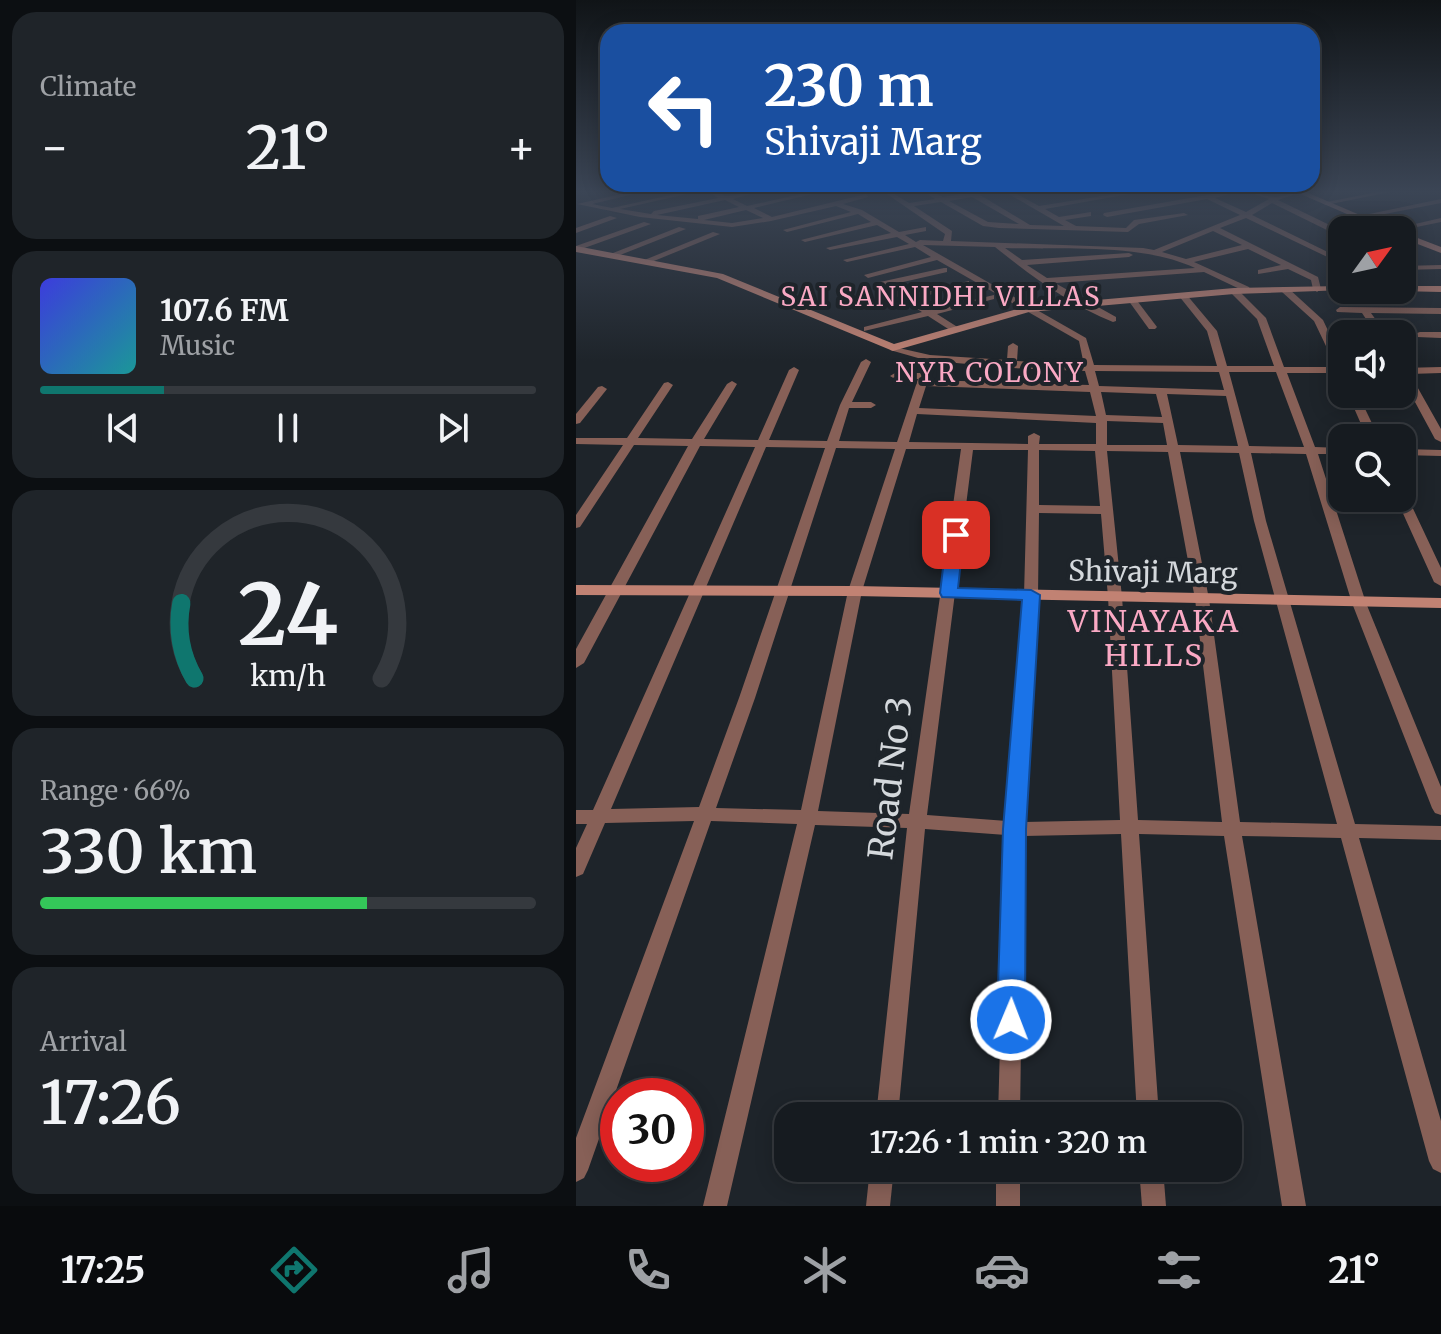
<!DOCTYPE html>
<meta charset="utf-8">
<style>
:root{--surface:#161b20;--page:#1f2429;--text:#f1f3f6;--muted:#9ea1a5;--line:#35393e;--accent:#0f766e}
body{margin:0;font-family:Merriweather,serif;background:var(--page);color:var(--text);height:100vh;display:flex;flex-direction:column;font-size:30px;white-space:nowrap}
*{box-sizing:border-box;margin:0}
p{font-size:26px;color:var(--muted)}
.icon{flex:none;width:44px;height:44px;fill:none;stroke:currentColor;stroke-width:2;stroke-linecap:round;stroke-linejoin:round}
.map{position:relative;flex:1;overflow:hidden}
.panel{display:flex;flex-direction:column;gap:12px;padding:12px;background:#0c0f12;width:576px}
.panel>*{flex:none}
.hud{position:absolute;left:24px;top:24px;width:720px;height:168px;border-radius:24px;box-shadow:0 4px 20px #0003,0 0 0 2px var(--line);background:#1a4fa0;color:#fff;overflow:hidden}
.needle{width:52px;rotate:57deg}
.buttons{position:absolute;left:752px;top:216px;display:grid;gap:16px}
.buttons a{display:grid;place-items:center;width:88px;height:88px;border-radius:16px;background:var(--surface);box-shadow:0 4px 20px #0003,0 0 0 2px var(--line);font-size:40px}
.speed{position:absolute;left:24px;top:1078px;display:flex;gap:16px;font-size:40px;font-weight:700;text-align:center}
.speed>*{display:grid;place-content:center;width:104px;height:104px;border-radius:50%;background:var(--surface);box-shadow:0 4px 20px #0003,0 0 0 2px var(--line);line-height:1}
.speed .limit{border:12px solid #d22;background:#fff;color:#111}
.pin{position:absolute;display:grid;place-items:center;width:68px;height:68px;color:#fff;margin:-34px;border-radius:16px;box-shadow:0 4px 12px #0006}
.me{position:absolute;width:88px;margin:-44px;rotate:1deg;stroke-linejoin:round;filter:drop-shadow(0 0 6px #0008)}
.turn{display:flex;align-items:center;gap:28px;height:168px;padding:0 32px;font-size:36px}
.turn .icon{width:104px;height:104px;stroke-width:2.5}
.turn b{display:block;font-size:56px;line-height:68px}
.big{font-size:60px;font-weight:600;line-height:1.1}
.panel .widget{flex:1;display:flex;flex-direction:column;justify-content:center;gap:12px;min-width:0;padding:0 28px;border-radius:24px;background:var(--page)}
.panel .dial{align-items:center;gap:0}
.dial svg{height:208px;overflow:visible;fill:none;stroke:var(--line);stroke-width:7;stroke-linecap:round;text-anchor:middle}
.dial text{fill:var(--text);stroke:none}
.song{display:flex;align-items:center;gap:24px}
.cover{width:96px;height:96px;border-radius:12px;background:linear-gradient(135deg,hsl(240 70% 55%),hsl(180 70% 35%))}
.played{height:8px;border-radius:4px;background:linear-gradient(90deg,var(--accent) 25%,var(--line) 25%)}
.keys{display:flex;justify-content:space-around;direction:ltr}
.heat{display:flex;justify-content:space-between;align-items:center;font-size:44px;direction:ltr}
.charge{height:12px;border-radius:6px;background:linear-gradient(90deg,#34c759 66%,var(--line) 0)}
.trip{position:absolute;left:198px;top:1102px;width:468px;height:80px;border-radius:24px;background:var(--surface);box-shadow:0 4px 20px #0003,0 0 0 2px var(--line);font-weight:600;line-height:80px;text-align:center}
.tabs{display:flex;height:128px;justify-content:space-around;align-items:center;background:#090b0d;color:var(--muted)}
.tabs .icon{width:56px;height:56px}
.tabs .active{color:var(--accent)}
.tabs b{font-size:36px;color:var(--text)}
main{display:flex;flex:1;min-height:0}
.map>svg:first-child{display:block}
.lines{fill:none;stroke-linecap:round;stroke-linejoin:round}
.street{fill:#876057;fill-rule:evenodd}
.secondary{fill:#c18273;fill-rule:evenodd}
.route{fill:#1a73e8;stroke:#114b97;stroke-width:2}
.labels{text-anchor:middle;stroke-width:8;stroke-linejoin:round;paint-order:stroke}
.far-neighbourhood-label{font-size:26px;letter-spacing:2px;fill:#faa9c4;stroke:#1e242a}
.street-label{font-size:28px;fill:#d4d8dc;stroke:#1e242a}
.neighbourhood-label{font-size:30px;letter-spacing:2px;fill:#faa9c4;stroke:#1e242a}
.near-street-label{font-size:34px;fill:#d4d8dc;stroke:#1e242a}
</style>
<main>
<section class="panel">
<div class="widget"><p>Climate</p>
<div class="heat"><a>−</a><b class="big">21°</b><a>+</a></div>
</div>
<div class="widget">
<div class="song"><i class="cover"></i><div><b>107.6 FM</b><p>Music</p></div></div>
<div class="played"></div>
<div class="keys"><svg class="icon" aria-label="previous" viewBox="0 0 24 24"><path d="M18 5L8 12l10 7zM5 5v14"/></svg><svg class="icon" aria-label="pause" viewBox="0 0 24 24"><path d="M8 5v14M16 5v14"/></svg><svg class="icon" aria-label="next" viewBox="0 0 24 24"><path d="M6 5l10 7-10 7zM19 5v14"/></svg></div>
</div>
<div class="widget dial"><svg viewBox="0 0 100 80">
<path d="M14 69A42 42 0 1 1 86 69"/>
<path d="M14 69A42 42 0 0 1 9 40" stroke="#0f766e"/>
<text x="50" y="56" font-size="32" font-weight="700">24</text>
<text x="50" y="72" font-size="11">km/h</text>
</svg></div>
<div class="widget"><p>Range · 66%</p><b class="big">330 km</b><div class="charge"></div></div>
<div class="widget"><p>Arrival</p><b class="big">17:26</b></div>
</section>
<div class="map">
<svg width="865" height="1206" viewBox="0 0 865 1206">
<rect width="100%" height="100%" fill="#1e242a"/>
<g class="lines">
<g class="street">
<path d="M54,192H66L16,204L36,208L108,192H120L44,209L75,214L78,211L142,198L133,192H141L150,196L182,192L157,199L171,206L234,192H245L178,208L196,217L290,194L292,197L267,204L286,210L323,232L350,227V231L329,235L340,242L344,240L367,241L369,234L308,192H315L333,203L359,199L349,192H357L367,197L390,193V192H415L404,195L454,225L488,226L429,192H437L463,206L551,192H565L469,209L483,217L515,212V216L489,220L500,226L550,228L558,220L608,213L612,215L563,224L552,232L423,228L407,226L365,202L338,206L376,231L375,241L567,248L578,250L664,215L631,199L531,217L527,215L528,213L648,192H661L639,198L670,212L693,199L672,192C681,192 690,197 699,197C707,197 716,192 725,192L702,200L766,231V236H763L696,203L676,215L766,259V264L670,218L644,228L742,277L745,289L741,292L737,289L735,280L712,269L682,274V270L705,265L672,249L618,262L673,287L674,289L670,292L628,272L479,283L540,317V321L537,322C494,305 453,274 419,247L347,245L510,338L518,365L641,366L631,331L603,296L607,293L610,294L641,331L651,366H698L681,319L655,293V289H661L690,318L708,367H760L738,321L706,292V288H712L747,320L766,360V373H711L739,447L766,448V454H742L790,603L865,787V815L859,813L856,808L776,603L730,454L675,453L690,521L779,824L865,826V840L783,838L865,1121V1173L857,1169L853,1161L765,838L666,836L730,1206H706L648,836L563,834L583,1116H561L545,834L448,836L444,1116H422L430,835L349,829L322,1116H300L331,828L239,825L151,1206H127L221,824L135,821L12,1170L8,1178L0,1182V1138L118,821L29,823L7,874L0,877V848L11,824H0V810H17L179,447L124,446L8,663L0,668V649L112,446L58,445L4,527L0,528V515L47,445L0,444V438H51L88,383L92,382L97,385L62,438L116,439L151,384L156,381L161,384L128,439L182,440L213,370L218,367L223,370L193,440L251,441L264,405L285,362L290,359L295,362L276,402H295L300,405L295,408H273L263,441L321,442L342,379H319L314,376L319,373H344L349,360L314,350V346L354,355L431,360L432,346L437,343L442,346L441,361L508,365L503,341L361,260L292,278L288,275L355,257L339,247L271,262L267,260L333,244L321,237L254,250L250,248L315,233L301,225L229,242L225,240L295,222L282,214L211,232L207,230L275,212L260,206L195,221L156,227L64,217L1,204ZM396,197L443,224L412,222L373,201ZM149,200L163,207L122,216V219L81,215ZM170,210L187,218L156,223L128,220ZM637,231L666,245L610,259L586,252ZM429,248C488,250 566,243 619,268L471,278L451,265L553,257L557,255L553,253L446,260ZM358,361L436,368L509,371L513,385L352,380ZM519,371L643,372L648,390L523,386ZM653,372H700L728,447L673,446ZM350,386L514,392L520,416L343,408ZM525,392L580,394L586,417L530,415ZM591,394L650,396L662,446L602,445ZM341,414L520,423V444H463L464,436L458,433L452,436V444L333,442ZM531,421L587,423L591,445H531ZM190,447L249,448L163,698L123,807L35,809ZM260,448L319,449L272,591L225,810L140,808L179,698ZM330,449H385L333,814L242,811L286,591ZM397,450H452L448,595L431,821L351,815ZM463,450L519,451L524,506L463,505ZM531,451L592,452L619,599L646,822L562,820L546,597ZM604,452L663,453L678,521L761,824L664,822L633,599ZM463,513L525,514L532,597L544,820L448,822L462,595Z"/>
<path d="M801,192H814L750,205L746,203Z"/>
<path d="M865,199V203L783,219L779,217Z"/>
<path d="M34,216L41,218L0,233V228Z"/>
<path d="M865,218V222L826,230H813Z"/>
<path d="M68,222L75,224L0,251V246Z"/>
<path d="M103,227L110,229L39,257L32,255Z"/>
<path d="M137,232L144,234L73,263L66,261Z"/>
<path d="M865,265V269L826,270V266Z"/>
<path d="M368,268H371V272L314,285L331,295L393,281V285L337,299L354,310L418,295V299L361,314L383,328V332H377L352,316L288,331V327L346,312L304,286V282Z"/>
<path d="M553,298H559L581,327L579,329H573L552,300Z"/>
<path d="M764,307L865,308V314L795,313L810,334H800L786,313L761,312L760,310Z"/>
<path d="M844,332H865V338L841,337V333Z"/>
<path d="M865,367V373L834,374L865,429V442L859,439L826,378V368Z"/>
<path d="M26,386L31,389L4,423L0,424V414L22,387Z"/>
<path d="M772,394H782L803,438H791Z"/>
<path d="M826,449L865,450V456L826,455Z"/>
<path d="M826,494L832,498L865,568V586L858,582L820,498H826Z"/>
<path d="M294,1168H318L314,1206H290Z"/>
<rect x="420" y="1168" width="24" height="38"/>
<path d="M563,1168H587L590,1206H566Z"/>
</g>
<g class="secondary">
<path d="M720,192H730L819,230H808Z"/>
<path d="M826,232L865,247V253L826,238Z"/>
<path d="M0,246L147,274L318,344L452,306L658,288L766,286V290H770L658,294L453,312L317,351L141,278L0,252Z"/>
<path d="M826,286H865V292L823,291L826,290Z"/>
<path d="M0,585L279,586L865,598V608L279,596L0,595Z"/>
</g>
</g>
<linearGradient id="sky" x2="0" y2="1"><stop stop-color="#101417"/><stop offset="0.53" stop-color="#3b4555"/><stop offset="1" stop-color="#3b4555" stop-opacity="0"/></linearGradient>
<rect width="865" height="361" fill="url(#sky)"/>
<path class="route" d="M380,530L388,535L382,588L455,590L464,595L450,829L449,1020L445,1029L435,1033L425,1029L421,1020L427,829L446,600L366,597L364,593L371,535Z"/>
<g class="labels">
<g class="far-neighbourhood-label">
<text x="365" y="306">SAI SANNIDHI VILLAS</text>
<text x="414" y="382">NYR COLONY</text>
</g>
<g class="street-label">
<text transform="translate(577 572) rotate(1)" y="10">Shivaji Marg</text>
</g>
<g class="neighbourhood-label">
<text x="578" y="632">VINAYAKA<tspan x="578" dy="34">HILLS</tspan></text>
</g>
<g class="near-street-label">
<text transform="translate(314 778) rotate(-83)" y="12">Road No 3</text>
</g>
</g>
</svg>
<div class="buttons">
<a><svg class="needle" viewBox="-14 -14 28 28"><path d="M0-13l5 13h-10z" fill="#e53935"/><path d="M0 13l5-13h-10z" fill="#9ea1a5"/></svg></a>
<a><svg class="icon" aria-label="sound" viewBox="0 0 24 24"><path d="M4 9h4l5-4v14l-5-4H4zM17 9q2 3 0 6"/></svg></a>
<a><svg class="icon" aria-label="search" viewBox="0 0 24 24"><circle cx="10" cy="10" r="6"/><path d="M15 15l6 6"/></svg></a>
</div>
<div class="speed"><div class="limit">30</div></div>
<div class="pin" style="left:380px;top:535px;background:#d93025"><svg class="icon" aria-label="arrive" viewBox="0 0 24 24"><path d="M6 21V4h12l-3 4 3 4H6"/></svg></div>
<svg class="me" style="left:435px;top:1020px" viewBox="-20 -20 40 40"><circle r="17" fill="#1a73e8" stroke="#fff" stroke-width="3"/><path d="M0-11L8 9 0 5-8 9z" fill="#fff"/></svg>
<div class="trip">17:26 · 1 min · 320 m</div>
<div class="hud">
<div class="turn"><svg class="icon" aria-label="left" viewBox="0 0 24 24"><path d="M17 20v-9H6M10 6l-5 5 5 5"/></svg><div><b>230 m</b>Shivaji Marg</div></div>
</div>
</div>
</main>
<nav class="tabs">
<b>17:25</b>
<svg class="icon active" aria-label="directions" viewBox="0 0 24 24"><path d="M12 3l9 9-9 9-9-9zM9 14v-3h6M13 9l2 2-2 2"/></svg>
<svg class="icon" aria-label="music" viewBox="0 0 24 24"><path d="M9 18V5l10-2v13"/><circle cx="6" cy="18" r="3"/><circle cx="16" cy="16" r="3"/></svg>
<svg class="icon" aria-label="phone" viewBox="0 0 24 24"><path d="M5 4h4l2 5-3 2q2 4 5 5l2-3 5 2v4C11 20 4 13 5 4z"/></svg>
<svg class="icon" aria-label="climate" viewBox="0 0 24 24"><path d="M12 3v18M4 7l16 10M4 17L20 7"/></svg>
<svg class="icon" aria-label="car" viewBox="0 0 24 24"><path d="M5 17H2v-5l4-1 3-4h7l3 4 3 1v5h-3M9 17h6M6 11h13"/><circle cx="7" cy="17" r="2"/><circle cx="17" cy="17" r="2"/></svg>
<svg class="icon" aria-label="filters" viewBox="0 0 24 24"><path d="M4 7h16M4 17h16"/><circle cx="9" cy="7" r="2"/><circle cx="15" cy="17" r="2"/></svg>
<b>21°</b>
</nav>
